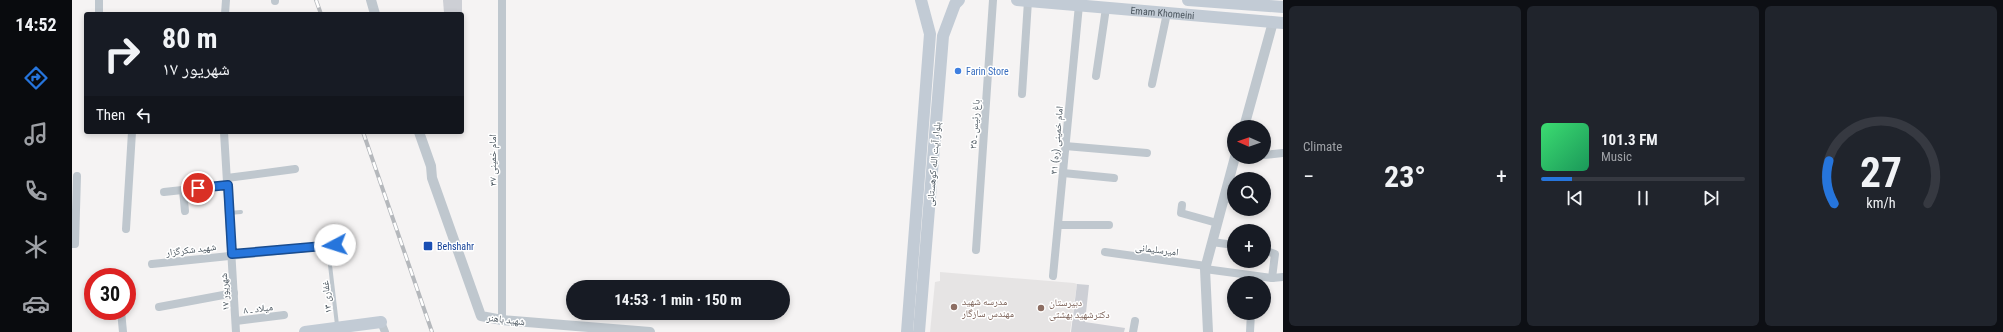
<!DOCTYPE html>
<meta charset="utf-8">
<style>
:root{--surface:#171b24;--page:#20242c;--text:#f1f3f6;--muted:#9ea1a6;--line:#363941;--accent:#2675dc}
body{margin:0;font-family:"Roboto Condensed","Noto Naskh Arabic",sans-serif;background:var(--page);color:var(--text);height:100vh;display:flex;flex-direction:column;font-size:15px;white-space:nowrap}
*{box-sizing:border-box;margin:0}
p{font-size:13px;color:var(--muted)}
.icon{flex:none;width:22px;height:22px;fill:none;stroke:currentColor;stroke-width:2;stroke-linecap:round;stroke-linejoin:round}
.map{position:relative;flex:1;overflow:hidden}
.drawer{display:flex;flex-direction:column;gap:6px;padding:6px;background:#0d0f14;width:720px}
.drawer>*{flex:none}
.guide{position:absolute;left:12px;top:12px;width:380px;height:122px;border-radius:4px;box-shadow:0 2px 6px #0003;background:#171b24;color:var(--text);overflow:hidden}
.needle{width:26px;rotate:272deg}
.buttons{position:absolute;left:1155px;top:120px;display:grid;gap:8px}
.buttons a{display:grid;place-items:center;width:44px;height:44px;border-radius:50%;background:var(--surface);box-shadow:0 2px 6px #0003;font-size:20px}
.speed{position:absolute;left:12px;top:268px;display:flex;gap:8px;font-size:20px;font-weight:700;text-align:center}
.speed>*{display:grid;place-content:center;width:52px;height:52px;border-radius:50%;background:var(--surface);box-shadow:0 2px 6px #0003;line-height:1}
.speed .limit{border:6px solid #d22;background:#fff;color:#111}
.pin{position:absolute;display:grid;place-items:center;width:34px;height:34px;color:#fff;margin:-17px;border:2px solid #fff;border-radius:50%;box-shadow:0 1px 4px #0007}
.me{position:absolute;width:44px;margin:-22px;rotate:265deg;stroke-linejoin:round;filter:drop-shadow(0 0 3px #0008)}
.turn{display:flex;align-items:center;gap:14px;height:84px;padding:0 12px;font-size:18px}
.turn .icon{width:52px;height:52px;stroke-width:2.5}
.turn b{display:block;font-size:28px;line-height:34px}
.then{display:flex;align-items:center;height:38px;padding:0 12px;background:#0003;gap:8px;font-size:15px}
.big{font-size:30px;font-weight:700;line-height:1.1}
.drawer .tile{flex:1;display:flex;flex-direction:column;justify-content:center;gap:6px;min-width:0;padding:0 14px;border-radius:6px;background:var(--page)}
.drawer .dial{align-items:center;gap:0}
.dial svg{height:104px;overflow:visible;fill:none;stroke:var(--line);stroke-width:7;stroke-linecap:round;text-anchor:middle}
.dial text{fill:var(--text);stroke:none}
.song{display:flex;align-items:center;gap:12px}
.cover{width:48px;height:48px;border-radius:6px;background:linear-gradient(135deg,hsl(140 70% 55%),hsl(150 70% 35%))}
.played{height:4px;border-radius:2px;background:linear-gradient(90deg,var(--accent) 15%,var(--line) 15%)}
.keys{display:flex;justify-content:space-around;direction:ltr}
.heat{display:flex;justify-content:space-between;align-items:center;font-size:22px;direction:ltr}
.drawer .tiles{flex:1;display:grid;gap:6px;grid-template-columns:repeat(3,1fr)}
.trip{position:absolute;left:494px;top:280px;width:224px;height:40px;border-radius:20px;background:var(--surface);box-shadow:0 2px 6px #0003;font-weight:700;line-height:40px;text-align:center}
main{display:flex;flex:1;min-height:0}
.tabs{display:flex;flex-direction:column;width:72px;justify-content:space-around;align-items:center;background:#090b0e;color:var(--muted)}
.tabs .icon{width:28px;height:28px}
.tabs .selected{color:var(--accent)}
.tabs b{font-size:18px;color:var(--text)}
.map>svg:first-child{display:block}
.education{fill:#e6e4e4}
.building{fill:#cdcfd5}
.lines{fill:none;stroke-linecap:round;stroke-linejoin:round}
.service{stroke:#bfc7ce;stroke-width:4}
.minor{stroke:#bfc7ce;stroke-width:8}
.tertiary{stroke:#bfc7ce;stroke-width:10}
.secondary{stroke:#c2cbd5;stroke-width:12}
.rail-casing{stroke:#b5b8bc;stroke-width:4}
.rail{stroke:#fff;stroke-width:2.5;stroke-dasharray:8;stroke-linecap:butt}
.route-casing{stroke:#194c8f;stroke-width:10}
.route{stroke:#2675dc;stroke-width:7}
.shop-dot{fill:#3f7fe0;stroke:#fff;stroke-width:1.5}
.transit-dot{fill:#1a4fb4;stroke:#fff;stroke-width:1.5}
.education-dot{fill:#8d6e63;stroke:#fff;stroke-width:1.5}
.labels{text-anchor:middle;stroke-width:3;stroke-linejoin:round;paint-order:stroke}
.street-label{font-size:10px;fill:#4b565f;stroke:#fff}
.shop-label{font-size:10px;fill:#366cbe;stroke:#fff;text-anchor:start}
.transit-label{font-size:10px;fill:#164399;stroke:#fff;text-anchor:start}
.education-label{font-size:10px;fill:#785e54;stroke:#fff;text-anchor:start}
</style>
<main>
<nav class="tabs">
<b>14:52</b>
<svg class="icon selected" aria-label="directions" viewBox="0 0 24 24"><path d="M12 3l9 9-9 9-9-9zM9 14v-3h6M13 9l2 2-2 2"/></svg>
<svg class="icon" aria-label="music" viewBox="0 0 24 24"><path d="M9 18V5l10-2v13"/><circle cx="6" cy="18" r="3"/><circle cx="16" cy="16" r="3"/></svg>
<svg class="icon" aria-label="phone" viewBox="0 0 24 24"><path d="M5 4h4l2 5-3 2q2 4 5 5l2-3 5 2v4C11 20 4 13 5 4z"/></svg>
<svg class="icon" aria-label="climate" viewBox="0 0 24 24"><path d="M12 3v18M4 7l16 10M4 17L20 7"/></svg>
<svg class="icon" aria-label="car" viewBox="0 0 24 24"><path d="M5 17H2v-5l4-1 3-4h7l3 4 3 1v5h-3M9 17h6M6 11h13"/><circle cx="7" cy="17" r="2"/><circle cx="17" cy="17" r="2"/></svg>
</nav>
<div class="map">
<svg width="1211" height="332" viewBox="0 0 1211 332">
<rect width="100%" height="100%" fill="#f5f3f3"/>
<path class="education" d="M868,272L1002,283L1005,284L998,332H858L863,282L868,281Z"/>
<g class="building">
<path d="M371,0H390V13H372Z"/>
<path d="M1005,284L1017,285L1013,322L1053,328L1052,332H999Z"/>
</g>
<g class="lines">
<g class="service">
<path d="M157,213L169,212"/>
<path d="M258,265L265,325"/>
</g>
<g class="minor">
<path d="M203,0V1"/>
<path d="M430,0V320"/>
<path d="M27,14V0"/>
<path d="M153,14L154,0"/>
<path d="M1024,76L1034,8"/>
<path d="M1080,84L1095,13"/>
<path d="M950,94L956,1"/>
<path d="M152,132L164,332"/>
<path d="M993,146L1075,153"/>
<path d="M1192,155L1211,153"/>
<path d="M991,173L1042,178"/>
<path d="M155,178L223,169"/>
<path d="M111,190L113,211"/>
<path d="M92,192L156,185"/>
<path d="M1110,205L1109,213L1145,223"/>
<path d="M986,225H1037"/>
<path d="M54,229L60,132"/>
<path d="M1140,242L1162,245"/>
<path d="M0,244H3L5,176"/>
<path d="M904,250L921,0"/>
<path d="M1192,250L1203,254L1200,278"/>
<path d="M1033,252L1134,266"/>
<path d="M80,264L263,245"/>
<path d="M1133,269L1200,278L1211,277"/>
<path d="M47,274V277"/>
<path d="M981,276L1007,5"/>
<path d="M87,307L162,293"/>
<path d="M49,311L51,332"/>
<path d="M164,321L212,315"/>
<path d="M309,322L313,332"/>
<path d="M1061,332L1063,321"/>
<path d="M1178,332L1179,313"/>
</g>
<g class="tertiary">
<path d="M299,0L303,14"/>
<path d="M1172,127L1201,22"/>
<path d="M347,132L359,166L360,178L409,316L430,320L578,332"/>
<path d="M1136,332L1133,269L1163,157"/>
</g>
<g class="secondary">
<path id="s1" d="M945,0L1211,23"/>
<path d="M1116,0L1211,7"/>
<path d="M233,332L309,322"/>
<path d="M835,332L858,34L849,0"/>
<path d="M847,332L871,36L883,4L887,0"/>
</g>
<g class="rail-casing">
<g id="rail">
<path d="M244,0L249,14"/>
<path d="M291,132L360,332"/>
</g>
</g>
<use href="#rail" class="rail"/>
</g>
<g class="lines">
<g class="route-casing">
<path id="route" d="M126,188L156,185L160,254L263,245"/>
</g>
<use href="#route" class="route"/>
</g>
<circle class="shop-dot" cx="886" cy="71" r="4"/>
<rect class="transit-dot" x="351" y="241" width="10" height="10" rx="2"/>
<g class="education-dot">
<circle cx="882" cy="307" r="4"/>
<circle cx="969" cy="308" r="4"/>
</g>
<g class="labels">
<g class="street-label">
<text dy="4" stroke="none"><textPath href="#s1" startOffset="146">Emam Khomeini</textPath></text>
<text transform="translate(902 124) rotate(-86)" y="4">باغ رئیس ـ ۳۵</text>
<text transform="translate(984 140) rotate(-85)" y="4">امام خمینی (ره) ۳۱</text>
<text transform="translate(420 160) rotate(-90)" y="4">امام خمینی ۳۷</text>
<text transform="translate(861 164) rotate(-85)" y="4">بلوار آیت الله کوهستانی</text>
<text transform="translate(119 249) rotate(-7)" y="4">شهید شکرگزار</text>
<text transform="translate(1085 249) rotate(7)" y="4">امیرسلیمانی</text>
<text transform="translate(152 292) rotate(-93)" y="4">۱۷ شهریور</text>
<text transform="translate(254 297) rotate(-96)" y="4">غفاری ۱۳</text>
<text transform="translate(186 308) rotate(-7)" y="4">میلاد ـ ۸</text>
<text transform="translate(434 319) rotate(7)" y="4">شهید باهنر</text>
</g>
<g class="shop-label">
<text x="894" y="75">Farin Store</text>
</g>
<g class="transit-label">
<text x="365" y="250">Behshahr</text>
</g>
<g class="education-label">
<text x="890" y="305">مدرسه شهید<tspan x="890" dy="12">مهندس سازگار</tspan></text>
<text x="977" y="306">دبیرستان<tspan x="977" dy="12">دکترشهید بهشتی</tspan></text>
</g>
</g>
</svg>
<div class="buttons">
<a><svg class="needle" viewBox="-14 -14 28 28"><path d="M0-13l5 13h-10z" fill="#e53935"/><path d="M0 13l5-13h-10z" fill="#9ea1a6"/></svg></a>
<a><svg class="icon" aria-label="search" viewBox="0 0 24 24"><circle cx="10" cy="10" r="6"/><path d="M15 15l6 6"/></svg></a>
<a>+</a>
<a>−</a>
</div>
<div class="speed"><div class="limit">30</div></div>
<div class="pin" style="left:126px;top:188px;background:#d93025"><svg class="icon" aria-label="arrive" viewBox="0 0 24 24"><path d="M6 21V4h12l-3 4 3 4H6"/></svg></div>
<svg class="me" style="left:263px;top:245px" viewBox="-20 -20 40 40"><circle r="19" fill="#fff"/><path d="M0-13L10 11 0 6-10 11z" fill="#2675dc"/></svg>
<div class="trip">14:53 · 1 min · 150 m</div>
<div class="guide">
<div class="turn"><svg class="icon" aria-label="right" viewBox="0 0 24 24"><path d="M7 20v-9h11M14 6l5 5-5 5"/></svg><div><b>80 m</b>۱۷ شهریور</div></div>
<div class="then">Then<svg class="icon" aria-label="left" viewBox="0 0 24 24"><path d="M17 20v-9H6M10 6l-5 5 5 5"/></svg></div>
</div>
</div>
<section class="drawer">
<div class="tiles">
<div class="tile"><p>Climate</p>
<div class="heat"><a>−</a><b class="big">23°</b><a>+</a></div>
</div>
<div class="tile">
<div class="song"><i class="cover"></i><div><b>101.3 FM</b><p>Music</p></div></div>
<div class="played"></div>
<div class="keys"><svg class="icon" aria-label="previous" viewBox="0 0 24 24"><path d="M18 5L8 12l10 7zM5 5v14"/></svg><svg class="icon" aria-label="pause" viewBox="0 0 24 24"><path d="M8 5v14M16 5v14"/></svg><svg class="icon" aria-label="next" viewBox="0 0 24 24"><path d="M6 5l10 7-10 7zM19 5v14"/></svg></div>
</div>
<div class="tile dial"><svg viewBox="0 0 100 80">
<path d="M14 69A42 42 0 1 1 86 69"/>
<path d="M14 69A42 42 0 0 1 10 36" stroke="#2675dc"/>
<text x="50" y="56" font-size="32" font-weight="700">27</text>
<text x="50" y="72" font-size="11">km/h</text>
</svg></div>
</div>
</section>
</main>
